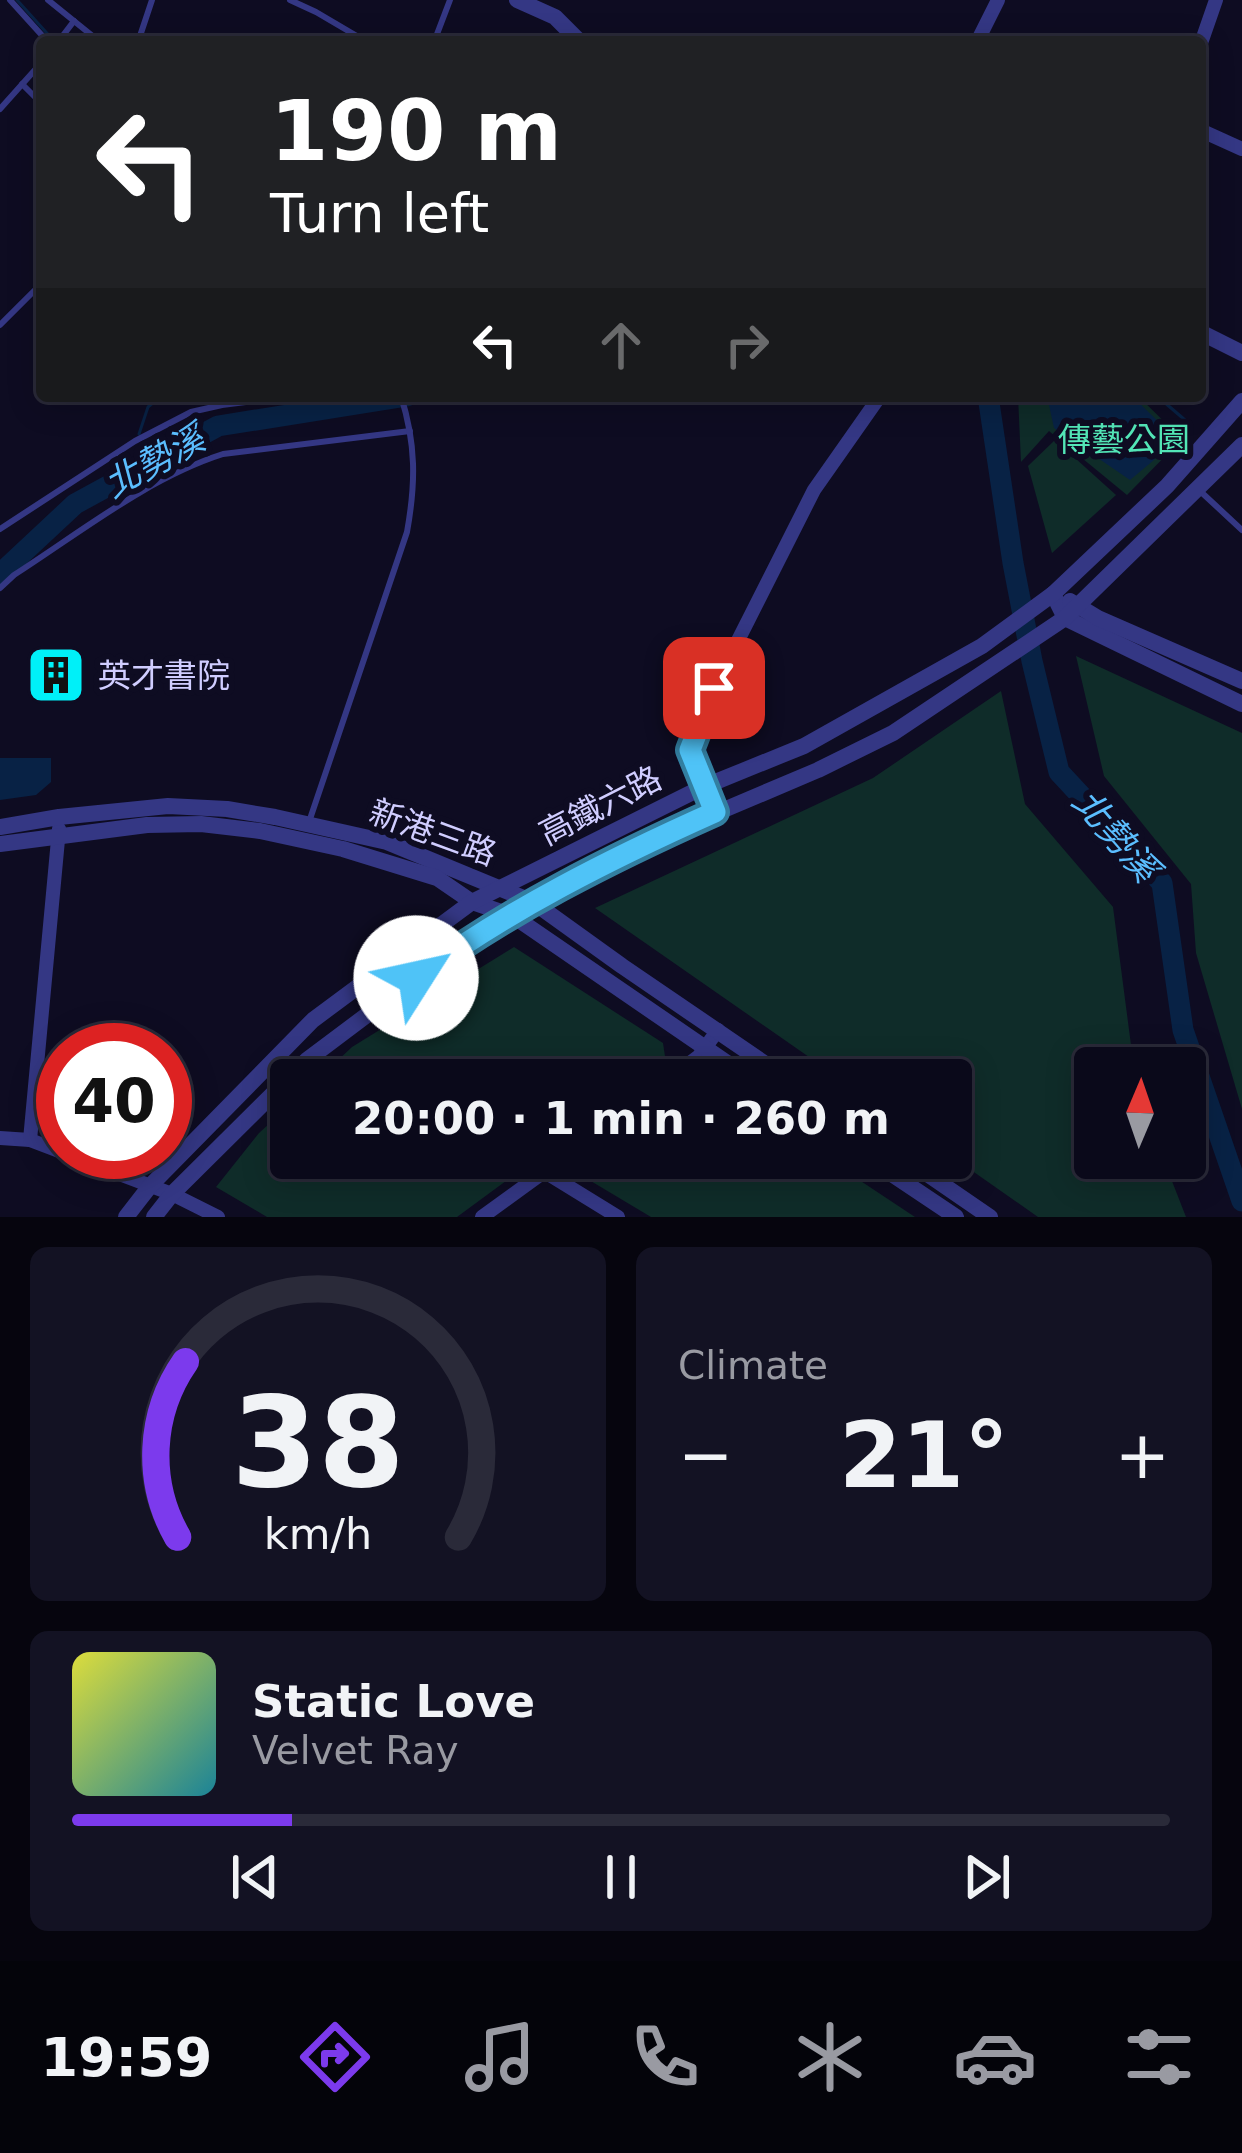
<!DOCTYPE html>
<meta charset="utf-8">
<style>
:root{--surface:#0a091a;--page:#131223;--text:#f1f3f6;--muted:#999aa2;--line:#2a2a39;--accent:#7c3aed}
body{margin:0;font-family:"DejaVu Sans","Noto Sans TC",sans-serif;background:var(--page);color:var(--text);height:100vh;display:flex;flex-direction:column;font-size:45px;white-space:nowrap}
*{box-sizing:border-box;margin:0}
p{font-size:39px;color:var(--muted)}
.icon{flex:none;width:66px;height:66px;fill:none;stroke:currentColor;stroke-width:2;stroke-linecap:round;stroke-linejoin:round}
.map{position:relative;height:1217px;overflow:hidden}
.side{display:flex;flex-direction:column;gap:30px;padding:30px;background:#06050e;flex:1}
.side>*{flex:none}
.top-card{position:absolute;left:36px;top:36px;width:1170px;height:366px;border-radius:12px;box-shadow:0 6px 30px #0003,0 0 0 3px var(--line);background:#202124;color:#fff;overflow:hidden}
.needle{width:78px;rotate:2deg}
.buttons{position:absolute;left:1074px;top:1047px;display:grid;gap:24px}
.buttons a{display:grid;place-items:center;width:132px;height:132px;border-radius:12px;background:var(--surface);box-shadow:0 6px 30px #0003,0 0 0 3px var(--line);font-size:60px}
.speed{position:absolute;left:36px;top:1023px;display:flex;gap:24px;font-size:60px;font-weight:700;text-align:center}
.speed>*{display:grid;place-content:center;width:156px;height:156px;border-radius:50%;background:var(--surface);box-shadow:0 6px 30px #0003,0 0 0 3px var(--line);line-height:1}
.speed .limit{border:18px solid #d22;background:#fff;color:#111}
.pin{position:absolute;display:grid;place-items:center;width:102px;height:102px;color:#fff;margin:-51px;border-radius:24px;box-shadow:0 6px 18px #0006}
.me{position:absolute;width:132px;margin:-66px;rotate:55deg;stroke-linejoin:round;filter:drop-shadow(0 0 9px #0008)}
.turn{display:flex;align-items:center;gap:42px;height:252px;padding:0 36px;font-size:54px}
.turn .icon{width:156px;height:156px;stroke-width:2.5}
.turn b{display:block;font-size:84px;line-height:102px}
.lanes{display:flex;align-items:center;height:114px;padding:0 36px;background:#0003;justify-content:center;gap:60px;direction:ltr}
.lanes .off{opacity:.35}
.big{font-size:90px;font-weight:700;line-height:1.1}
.side .tile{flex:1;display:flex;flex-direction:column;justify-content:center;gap:18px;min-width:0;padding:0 42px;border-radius:18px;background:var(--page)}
.side .dial{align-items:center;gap:0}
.dial svg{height:312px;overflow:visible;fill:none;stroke:var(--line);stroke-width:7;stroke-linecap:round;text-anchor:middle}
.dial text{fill:var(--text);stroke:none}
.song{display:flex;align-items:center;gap:36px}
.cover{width:144px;height:144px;border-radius:18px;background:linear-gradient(135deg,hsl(60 70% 55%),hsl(190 70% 35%))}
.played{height:12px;border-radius:6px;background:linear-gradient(90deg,var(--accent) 20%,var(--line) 20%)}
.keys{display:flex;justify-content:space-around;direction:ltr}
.heat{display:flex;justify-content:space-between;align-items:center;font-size:66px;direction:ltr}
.side .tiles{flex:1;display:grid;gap:30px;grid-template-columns:1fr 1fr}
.tile:last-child{grid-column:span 2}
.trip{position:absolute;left:270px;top:1059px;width:702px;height:120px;border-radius:12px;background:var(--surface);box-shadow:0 6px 30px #0003,0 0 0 3px var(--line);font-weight:700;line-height:120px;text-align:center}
.tabs{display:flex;height:192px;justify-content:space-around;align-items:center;background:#04040a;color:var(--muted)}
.tabs .icon{width:84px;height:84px}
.tabs .on{color:var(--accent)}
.tabs b{font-size:54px;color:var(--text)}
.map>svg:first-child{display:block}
.green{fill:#0f2c29}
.water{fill:#082245}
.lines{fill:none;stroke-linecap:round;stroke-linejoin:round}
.stream{stroke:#082245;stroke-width:3}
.river{stroke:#082245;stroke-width:21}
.service{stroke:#343784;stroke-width:6}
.minor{stroke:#343784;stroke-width:14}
.tertiary{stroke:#343784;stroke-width:16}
.route-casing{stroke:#337fa1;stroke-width:30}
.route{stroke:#4fc3f7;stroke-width:21}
.labels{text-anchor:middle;stroke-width:12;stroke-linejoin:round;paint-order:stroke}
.park-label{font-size:33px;fill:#53e6b7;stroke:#0e0c22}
.poi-label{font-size:33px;fill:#d0cdff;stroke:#0e0c22;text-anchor:start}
.street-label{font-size:33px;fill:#d0cdff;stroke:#0e0c22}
.water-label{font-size:36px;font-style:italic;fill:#5bbeff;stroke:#0e0c22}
</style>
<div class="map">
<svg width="1242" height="1217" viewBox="0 0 1242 1217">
<rect width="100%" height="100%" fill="#0e0c22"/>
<g class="green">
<path d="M1018,396H1138L1182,439L1127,495L1049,431L1021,462Z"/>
<path d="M1055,440L1116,495L1052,553L1028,466Z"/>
<path d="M1076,656L1242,733V1109L1196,953L1191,884L1104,776Z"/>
<path d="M1001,691L1025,804L1113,907L1134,1068H1095V1158H1163L1186,1217H1038L951,1156V1080H842L595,908L873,778Z"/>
<path d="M514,947L663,1043L666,1063L643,1080H317L352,1047Z"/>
<path d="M291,1104V1158H537L457,1217H267L216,1187L259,1133Z"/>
<path d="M592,1158H826L915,1217H651L574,1171Z"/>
</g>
<g class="water">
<path d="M1047,396H1132L1169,432L1154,460L1130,480L1054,428Z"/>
<path d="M0,758H51V782L36,795L0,800Z"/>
</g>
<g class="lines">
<g class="stream">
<path d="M17,0L54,41"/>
<path d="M1157,396L1185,420"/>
<path d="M139,434L148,407L161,396"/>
</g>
<g class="river">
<path d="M988,396L1013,563L1032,661L1059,772L1162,883L1183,1030L1242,1201"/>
<path d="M0,574L75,504L218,426L407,396"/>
</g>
<g class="service">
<path d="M10,0L48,42"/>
<path d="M48,0L100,42"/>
<path d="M290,0L316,12L367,42"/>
<path d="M58,42L74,21"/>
<path d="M138,42L152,0"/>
<path d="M434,42L450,0"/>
<path d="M22,84L42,104"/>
<path d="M0,109L42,62"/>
<path d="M0,325L42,283"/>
<path d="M1200,491L1242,530"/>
<path d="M0,529L135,441L191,412L222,405L294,396"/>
<path d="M0,588L14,575C81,532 148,478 223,454L410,431"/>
<path d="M310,819L407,532C416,482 416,444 401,396"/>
</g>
<g class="minor">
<path d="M977,42L998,0"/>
<path d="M1200,46L1216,0"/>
<path d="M1200,130L1242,149"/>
<path d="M715,812L690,750L714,688L814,490L880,396"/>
<path d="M667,1080L699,1056L718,1030"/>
<path d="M0,1138L30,1140L172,1194L218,1217"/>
<path d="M30,1140L59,829"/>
<path d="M545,1172L618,1217"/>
<path d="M482,1217L563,1158"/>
</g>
<g class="tertiary">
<path d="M517,0L555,17L580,42"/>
<path d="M1200,332L1242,353"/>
<path d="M1053,594L1065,618L1242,704"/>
<path d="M1070,601L1098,618L1242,681"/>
<path d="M0,827L59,817L168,806L227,809L275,817L387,842L533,902L622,966L789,1080"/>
<path d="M0,844L147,825L201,824L260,831L343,849L437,878L472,902L513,916L752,1080"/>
<path d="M868,1158L956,1217"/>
<path d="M904,1158L990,1217"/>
<path d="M126,1217L150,1186L313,1020L472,902L703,787L804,746L982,646L1053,594L1167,486L1242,401"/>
<path d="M154,1217L172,1194L307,1060L452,951L533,902L674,831L818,770L893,733L1065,618L1242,445"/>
</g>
</g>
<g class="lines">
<g class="route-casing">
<path id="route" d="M416,978C506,911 612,858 715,812L690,750L714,688"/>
</g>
<use href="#route" class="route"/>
</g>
<defs>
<g id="building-square" transform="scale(3)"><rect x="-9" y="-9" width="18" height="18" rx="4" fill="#00f0f8" stroke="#0e0c22"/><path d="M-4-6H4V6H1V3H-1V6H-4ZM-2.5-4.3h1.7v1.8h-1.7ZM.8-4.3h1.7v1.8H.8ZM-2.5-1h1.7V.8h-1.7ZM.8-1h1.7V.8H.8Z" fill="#111"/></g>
</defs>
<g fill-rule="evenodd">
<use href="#building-square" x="56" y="675"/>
</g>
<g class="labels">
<g class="park-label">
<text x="1124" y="451">傳藝公園</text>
</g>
<g class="poi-label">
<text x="98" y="687">英才書院</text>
</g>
<g class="street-label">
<text transform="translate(600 805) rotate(-27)" y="12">高鐵六路</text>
<text transform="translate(433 832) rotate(20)" y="12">新港三路</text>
</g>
<g class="water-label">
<text transform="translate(154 461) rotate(-29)" y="13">北勢溪</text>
<text transform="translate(1116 835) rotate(49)" y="13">北勢溪</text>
</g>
</g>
</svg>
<div class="buttons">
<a><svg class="needle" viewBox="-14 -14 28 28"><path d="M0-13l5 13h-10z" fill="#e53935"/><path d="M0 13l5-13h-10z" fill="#999aa2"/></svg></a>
</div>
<div class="speed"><div class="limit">40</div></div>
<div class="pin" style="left:714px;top:688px;background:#d93025"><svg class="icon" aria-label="arrive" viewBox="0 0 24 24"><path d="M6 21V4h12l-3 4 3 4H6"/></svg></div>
<svg class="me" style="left:416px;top:978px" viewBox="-20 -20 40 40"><circle r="19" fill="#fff"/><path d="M0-13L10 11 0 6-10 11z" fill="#4fc3f7"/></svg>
<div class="trip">20:00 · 1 min · 260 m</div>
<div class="top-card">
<div class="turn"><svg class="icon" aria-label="left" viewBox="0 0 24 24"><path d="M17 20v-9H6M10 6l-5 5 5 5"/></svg><div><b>190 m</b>Turn left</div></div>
<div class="lanes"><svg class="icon" aria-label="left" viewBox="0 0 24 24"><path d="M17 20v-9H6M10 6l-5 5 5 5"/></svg><svg class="icon off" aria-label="ahead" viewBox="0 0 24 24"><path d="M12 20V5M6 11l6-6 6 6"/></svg><svg class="icon off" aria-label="right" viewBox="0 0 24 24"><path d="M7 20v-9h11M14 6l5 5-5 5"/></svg></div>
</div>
</div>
<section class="side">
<div class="tiles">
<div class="tile dial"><svg viewBox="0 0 100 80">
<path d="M14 69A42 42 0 1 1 86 69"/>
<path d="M14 69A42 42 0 0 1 16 24" stroke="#7c3aed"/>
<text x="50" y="56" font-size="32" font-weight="700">38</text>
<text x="50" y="72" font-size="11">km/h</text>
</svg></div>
<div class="tile"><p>Climate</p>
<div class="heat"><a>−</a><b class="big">21°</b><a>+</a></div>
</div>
<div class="tile">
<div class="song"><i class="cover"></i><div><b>Static Love</b><p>Velvet Ray</p></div></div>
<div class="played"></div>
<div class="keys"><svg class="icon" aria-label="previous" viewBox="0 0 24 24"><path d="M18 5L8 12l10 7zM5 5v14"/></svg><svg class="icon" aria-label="pause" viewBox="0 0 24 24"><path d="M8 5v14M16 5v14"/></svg><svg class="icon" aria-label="next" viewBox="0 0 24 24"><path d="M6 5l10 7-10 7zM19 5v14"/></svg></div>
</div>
</div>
</section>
<nav class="tabs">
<b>19:59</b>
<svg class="icon on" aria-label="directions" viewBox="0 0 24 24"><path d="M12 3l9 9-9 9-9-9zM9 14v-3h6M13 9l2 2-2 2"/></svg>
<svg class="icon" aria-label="music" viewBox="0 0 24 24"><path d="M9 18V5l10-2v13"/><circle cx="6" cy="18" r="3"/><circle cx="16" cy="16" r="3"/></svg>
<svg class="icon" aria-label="phone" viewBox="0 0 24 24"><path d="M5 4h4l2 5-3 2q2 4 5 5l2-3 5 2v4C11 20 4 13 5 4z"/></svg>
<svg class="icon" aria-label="climate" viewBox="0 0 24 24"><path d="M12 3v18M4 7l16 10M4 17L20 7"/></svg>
<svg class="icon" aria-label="car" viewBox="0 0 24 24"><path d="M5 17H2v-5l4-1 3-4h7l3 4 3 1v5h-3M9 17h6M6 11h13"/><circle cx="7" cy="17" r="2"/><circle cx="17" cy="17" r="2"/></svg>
<svg class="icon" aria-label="filters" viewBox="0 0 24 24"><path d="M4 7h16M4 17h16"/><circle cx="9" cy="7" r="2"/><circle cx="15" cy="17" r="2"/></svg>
</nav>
